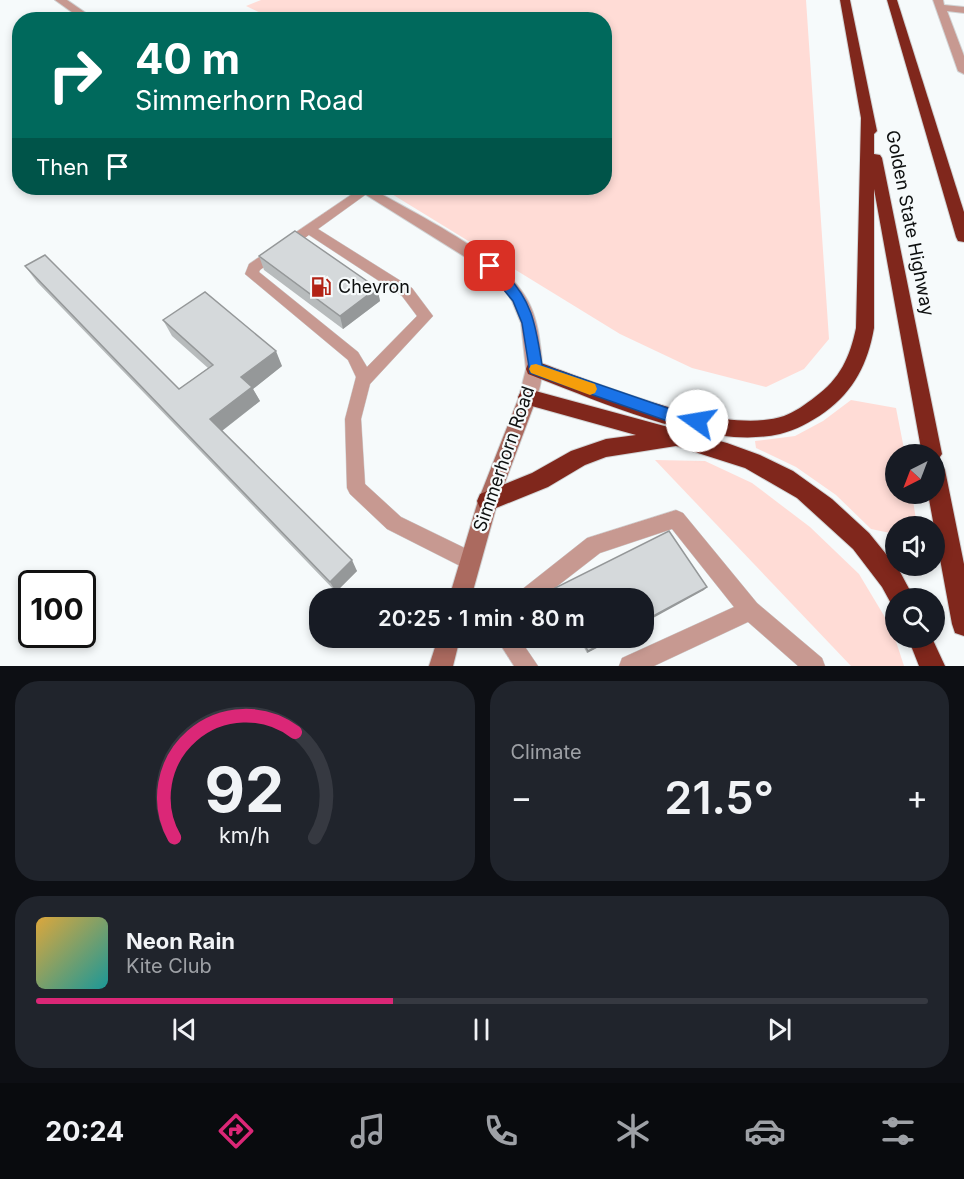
<!DOCTYPE html>
<meta charset="utf-8">
<style>
:root{--surface:#171b24;--page:#20242c;--text:#f1f3f6;--muted:#9ea1a6;--line:#363941;--accent:#db2777}
body{margin:0;font-family:Inter,sans-serif;background:var(--page);color:var(--text);height:100vh;display:flex;flex-direction:column;font-size:22px;white-space:nowrap}
*{box-sizing:border-box;margin:0}
p{font-size:20px;color:var(--muted)}
.icon{flex:none;width:33px;height:33px;fill:none;stroke:currentColor;stroke-width:2;stroke-linecap:round;stroke-linejoin:round}
.map{position:relative;height:666px;overflow:hidden}
.panel{display:flex;flex-direction:column;gap:15px;padding:15px;background:#0d0f14;flex:1}
.panel>*{flex:none}
.hud{position:absolute;left:12px;top:12px;width:600px;height:183px;border-radius:24px;box-shadow:0 3px 9px #0003;background:#00695c;color:#fff;overflow:hidden}
.needle{width:39px;rotate:222deg}
.fabs{position:absolute;left:885px;top:444px;display:grid;gap:12px}
.fabs a{display:grid;place-items:center;width:60px;height:60px;border-radius:50%;background:var(--surface);box-shadow:0 3px 9px #0003;font-size:30px}
.speed{position:absolute;left:18px;top:570px;display:flex;gap:12px;font-size:30px;font-weight:700;text-align:center}
.speed>*{display:grid;place-content:center;width:78px;height:78px;border-radius:50%;background:var(--surface);box-shadow:0 3px 9px #0003;line-height:1}
.speed .limit{border:3px solid #111;border-radius:9px;background:#fff;color:#111}
.pin{position:absolute;display:grid;place-items:center;width:51px;height:51px;color:#fff;margin:-26px;border-radius:12px;box-shadow:0 3px 9px #0006}
.me{position:absolute;width:66px;margin:-33px;rotate:283deg;stroke-linejoin:round;filter:drop-shadow(0 0 4px #0008)}
.turn{display:flex;align-items:center;gap:21px;height:126px;padding:0 24px;font-size:27px}
.turn .icon{width:78px;height:78px;stroke-width:2.5}
.turn b{display:block;font-size:42px;line-height:51px}
.then{display:flex;align-items:center;height:57px;padding:0 24px;background:#0003;gap:12px;font-size:22px}
.big{font-size:45px;font-weight:600;line-height:1.1}
.panel .tile{flex:1;display:flex;flex-direction:column;justify-content:center;gap:9px;min-width:0;padding:0 21px;border-radius:24px;background:var(--page)}
.panel .dial{align-items:center;gap:0}
.dial svg{height:156px;overflow:visible;fill:none;stroke:var(--line);stroke-width:7;stroke-linecap:round;text-anchor:middle}
.dial text{fill:var(--text);stroke:none}
.song{display:flex;align-items:center;gap:18px}
.cover{width:72px;height:72px;border-radius:9px;background:linear-gradient(135deg,hsl(40 70% 55%),hsl(180 70% 35%))}
.played{height:6px;border-radius:3px;background:linear-gradient(90deg,var(--accent) 40%,var(--line) 40%)}
.keys{display:flex;justify-content:space-around;direction:ltr}
.heat{display:flex;justify-content:space-between;align-items:center;font-size:33px;direction:ltr}
.panel .tiles{flex:1;display:grid;gap:15px;grid-template-columns:1fr 1fr}
.tile:last-child{grid-column:span 2}
.trip{position:absolute;left:309px;top:588px;width:345px;height:60px;border-radius:24px;background:var(--surface);box-shadow:0 3px 9px #0003;font-weight:600;line-height:60px;text-align:center}
.menu{display:flex;height:96px;justify-content:space-around;align-items:center;background:#090b0e;color:var(--muted)}
.menu .icon{width:42px;height:42px}
.menu .on{color:var(--accent)}
.menu b{font-size:27px;color:var(--text)}
.map>svg:first-child{display:block}
.green{fill:#ffdcd6}
.lines{fill:none;stroke-linecap:round;stroke-linejoin:round}
.service-casing{stroke:#d1d4d5;stroke-width:1}
.minor-casing{stroke:#d1d4d5;stroke-width:2}
.tertiary-casing{stroke:#d1d4d5;stroke-width:2}
.secondary-casing{stroke:#d1d4d5;stroke-width:2}
.motorway-casing{stroke:#d1d4d5;stroke-width:2}
.service{fill:#c79991;fill-rule:evenodd}
.minor{fill:#c79991;fill-rule:evenodd}
.tertiary{fill:#c79991;fill-rule:evenodd}
.secondary{fill:#ab6a5f;fill-rule:evenodd}
.motorway{fill:#80271c;fill-rule:evenodd}
.wall{fill:#b7bbbc}
.shaded-wall{fill:#959899}
.building{fill:#d5d9db;stroke:#959899;stroke-width:1.5}
.route{fill:#1a73e8;stroke:#114b97;stroke-width:1.5}
.slow{fill:#f59e0b}
.labels{text-anchor:middle;stroke-width:4.5;stroke-linejoin:round;paint-order:stroke}
.street-label{font-size:18px;fill:#0d0f0f;stroke:#f6fafb}
.poi-label{font-size:18px;fill:#0d0f0f;stroke:#f6fafb;text-anchor:start}
</style>
<div class="map">
<svg width="964" height="666" viewBox="0 0 964 666">
<rect width="100%" height="100%" fill="#f6fafb"/>
<g class="green">
<path d="M261,0H806L829,339L804,369L766,387L692,368L620,334L382,188H604V20L273,19L246,6Z"/>
<path d="M851,400L896,408L905,454H896V494H912L917,526H896L895,534L871,529L836,495L796,467L756,448L755,441L795,436L823,421Z"/>
<path d="M655,460L705,461L752,483L810,527L859,574L892,629L904,666H851Z"/>
</g>
<g class="lines">
<g class="service-casing">
<g id="service">
<path d="M361,188H371L372,190L318,229L412,288L433,316L370,384L361,419L365,484L401,517L477,554L480,561L477,568L470,571L387,529L350,494L347,488L345,419L356,377L348,360L245,274L249,264ZM309,235L402,296L417,316L367,367L358,352L259,272L260,270Z"/>
<path d="M676,510L683,513L757,603L822,658L825,666H798L748,622L654,666H619L622,658L734,607L672,529L600,553L542,598H517L520,591L587,538Z"/>
<path d="M496,638H519L538,666H514Z"/>
</g>
</g>
<g class="minor-casing">
<path id="minor" d="M933,0H943L944,5L964,7V13L947,11L964,56V74L958,71Z"/>
</g>
<g class="tertiary-casing">
<g id="tertiary">
<path d="M55,0H67L96,20H83Z"/>
<path d="M355,188H371C415,214 499,253 525,296C534,310 538,327 540,344C543,364 544,383 534,402L528,404L522,402L519,397L526,369L521,323L512,301L504,289L478,265Z"/>
</g>
</g>
<g class="secondary-casing">
<g id="secondary">
<path d="M528,390L534,392L537,397L498,501L471,598H449L478,501L519,397L522,392Z"/>
<path d="M438,638H460L453,666H429Z"/>
</g>
</g>
<g class="motorway-casing">
<g id="motorway">
<path d="M840,0H850L877,131L874,134V154L880,155L882,158L942,454L937,461L941,463L945,470L964,564V636L955,633L952,624L928,494H934V454H922L874,189V328C868,363 854,391 825,412C811,422 796,430 780,434C706,451 597,400 528,374L526,369L528,364L535,361C596,382 721,437 784,416C795,412 806,404 815,397C840,379 850,357 856,328L861,118Z"/>
<path d="M887,0H897L964,212V242L958,241L956,237Z"/>
<path d="M528,389L727,443L760,455L793,471L832,499L869,533L899,570L914,598H896V607H893L882,587L853,549L797,498L745,468L676,446L606,457L585,465L548,487L496,508L488,511L480,508L477,501L480,494L532,473L571,451L606,439L636,435L521,403L518,397L521,391Z"/>
<path d="M908,638H932L945,666H919Z"/>
</g>
</g>
<use href="#service" class="service"/>
<use href="#minor" class="minor"/>
<use href="#tertiary" class="tertiary"/>
<use href="#secondary" class="secondary"/>
<use href="#motorway" class="motorway"/>
</g>
<g class="wall">
<path d="M259,256L377,288L380,301L343,329L264,270Z"/>
<path d="M25,266L179,389L208,368L172,336L163,320L282,366L253,389L260,401L222,431L357,571L336,592L37,282Z"/>
<path d="M555,588L704,590L644,598H558L555,591Z"/>
<path d="M579,638H616L587,653Z"/>
</g>
<g class="shaded-wall">
<path d="M377,288L380,301L343,329L340,316Z"/>
<path d="M276,351L282,366L253,389L260,401L219,433L210,419L241,377Z"/>
<path d="M352,560L357,571L336,592L330,582Z"/>
<path d="M707,587L704,590L644,623V621Z"/>
<path d="M613,638H616L587,653L588,651Z"/>
</g>
<g class="building">
<path d="M295,231L377,288L340,316L259,256Z"/>
<path d="M45,255L179,389L213,365L163,320L205,292L276,351L241,377L252,387L210,419L352,560L330,582L25,266Z"/>
<path d="M669,531L707,587L644,621V598H561L555,588Z"/>
<path d="M581,638H613L588,651Z"/>
</g>
<path class="route" d="M490,261C496,263 500,268 504,273C533,300 536,328 542,365L676,411L702,417L704,421L702,426L697,428L676,424L530,373L522,323L513,301L484,266Z"/>
<path class="slow" d="M536,364L595,384L597,389L595,393L590,395L531,373L529,369L531,365Z"/>
<defs>
<g id="fuel-bare" transform="scale(1.62)"><path d="M-5.5-6h7V0h2V4h1.3V-2.5L3-4.5l.8-.8L6-3V5H2.5V1h-1V6h-7ZM-4.2-4.7v3.2H.2V-4.7Z" fill="#b22316" stroke="#f6fafb" stroke-width="2.5" paint-order="stroke"/></g>
</defs>
<g fill-rule="evenodd">
<use href="#fuel-bare" x="321" y="287"/>
</g>
<g class="labels">
<g class="street-label">
<text transform="translate(910 223) rotate(79)" y="6">Golden State Highway</text>
<text transform="translate(504 459) rotate(-71)" y="6">Simmerhorn Road</text>
</g>
<g class="poi-label">
<text x="338" y="293">Chevron</text>
</g>
</g>
</svg>
<div class="fabs">
<a><svg class="needle" viewBox="-14 -14 28 28"><path d="M0-13l5 13h-10z" fill="#e53935"/><path d="M0 13l5-13h-10z" fill="#9ea1a6"/></svg></a>
<a><svg class="icon" aria-label="sound" viewBox="0 0 24 24"><path d="M4 9h4l5-4v14l-5-4H4zM17 9q2 3 0 6"/></svg></a>
<a><svg class="icon" aria-label="search" viewBox="0 0 24 24"><circle cx="10" cy="10" r="6"/><path d="M15 15l6 6"/></svg></a>
</div>
<div class="speed"><div class="limit">100</div></div>
<div class="pin" style="left:490px;top:266px;background:#d93025"><svg class="icon" aria-label="arrive" viewBox="0 0 24 24"><path d="M6 21V4h12l-3 4 3 4H6"/></svg></div>
<svg class="me" style="left:697px;top:421px" viewBox="-20 -20 40 40"><circle r="19" fill="#fff"/><path d="M0-13L10 11 0 6-10 11z" fill="#1a73e8"/></svg>
<div class="trip">20:25 · 1 min · 80 m</div>
<div class="hud">
<div class="turn"><svg class="icon" aria-label="right" viewBox="0 0 24 24"><path d="M7 20v-9h11M14 6l5 5-5 5"/></svg><div><b>40 m</b>Simmerhorn Road</div></div>
<div class="then">Then<svg class="icon" aria-label="arrive" viewBox="0 0 24 24"><path d="M6 21V4h12l-3 4 3 4H6"/></svg></div>
</div>
</div>
<section class="panel">
<div class="tiles">
<div class="tile dial"><svg viewBox="0 0 100 80">
<path d="M14 69A42 42 0 1 1 86 69"/>
<path d="M14 69A42 42 0 0 1 76 15" stroke="#db2777"/>
<text x="50" y="56" font-size="32" font-weight="700">92</text>
<text x="50" y="72" font-size="11">km/h</text>
</svg></div>
<div class="tile"><p>Climate</p>
<div class="heat"><a>−</a><b class="big">21.5°</b><a>+</a></div>
</div>
<div class="tile">
<div class="song"><i class="cover"></i><div><b>Neon Rain</b><p>Kite Club</p></div></div>
<div class="played"></div>
<div class="keys"><svg class="icon" aria-label="previous" viewBox="0 0 24 24"><path d="M18 5L8 12l10 7zM5 5v14"/></svg><svg class="icon" aria-label="pause" viewBox="0 0 24 24"><path d="M8 5v14M16 5v14"/></svg><svg class="icon" aria-label="next" viewBox="0 0 24 24"><path d="M6 5l10 7-10 7zM19 5v14"/></svg></div>
</div>
</div>
</section>
<nav class="menu">
<b>20:24</b>
<svg class="icon on" aria-label="directions" viewBox="0 0 24 24"><path d="M12 3l9 9-9 9-9-9zM9 14v-3h6M13 9l2 2-2 2"/></svg>
<svg class="icon" aria-label="music" viewBox="0 0 24 24"><path d="M9 18V5l10-2v13"/><circle cx="6" cy="18" r="3"/><circle cx="16" cy="16" r="3"/></svg>
<svg class="icon" aria-label="phone" viewBox="0 0 24 24"><path d="M5 4h4l2 5-3 2q2 4 5 5l2-3 5 2v4C11 20 4 13 5 4z"/></svg>
<svg class="icon" aria-label="climate" viewBox="0 0 24 24"><path d="M12 3v18M4 7l16 10M4 17L20 7"/></svg>
<svg class="icon" aria-label="car" viewBox="0 0 24 24"><path d="M5 17H2v-5l4-1 3-4h7l3 4 3 1v5h-3M9 17h6M6 11h13"/><circle cx="7" cy="17" r="2"/><circle cx="17" cy="17" r="2"/></svg>
<svg class="icon" aria-label="filters" viewBox="0 0 24 24"><path d="M4 7h16M4 17h16"/><circle cx="9" cy="7" r="2"/><circle cx="15" cy="17" r="2"/></svg>
</nav>
